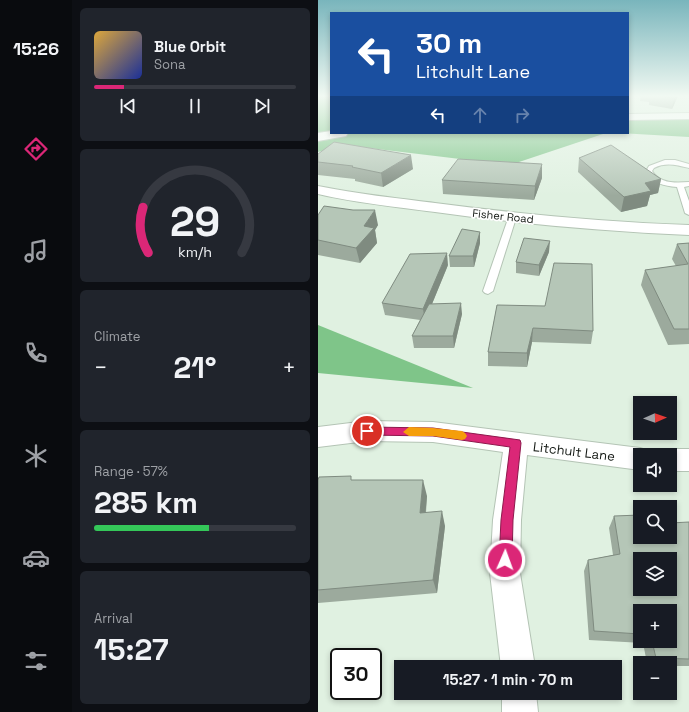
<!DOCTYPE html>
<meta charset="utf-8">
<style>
:root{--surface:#171b24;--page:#20242c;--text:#f1f3f6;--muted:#9ea1a6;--line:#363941;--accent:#db2777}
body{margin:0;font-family:"Space Grotesk",sans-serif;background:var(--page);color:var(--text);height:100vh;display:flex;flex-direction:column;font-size:15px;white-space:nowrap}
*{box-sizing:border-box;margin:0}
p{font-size:13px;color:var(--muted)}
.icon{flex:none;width:22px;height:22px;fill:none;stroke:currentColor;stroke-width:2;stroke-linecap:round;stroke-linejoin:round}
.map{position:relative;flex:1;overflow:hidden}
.sheet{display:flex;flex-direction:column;gap:8px;padding:8px;background:#0d0f14;width:246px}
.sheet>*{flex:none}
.top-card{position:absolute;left:12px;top:12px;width:299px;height:122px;border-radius:0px;box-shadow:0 2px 6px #0003;background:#1a4fa0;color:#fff;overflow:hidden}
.needle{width:26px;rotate:88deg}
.tools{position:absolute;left:315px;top:396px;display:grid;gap:8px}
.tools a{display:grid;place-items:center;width:44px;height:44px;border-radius:0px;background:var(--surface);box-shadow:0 2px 6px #0003;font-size:20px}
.speed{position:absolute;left:12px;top:648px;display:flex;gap:8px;font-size:20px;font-weight:700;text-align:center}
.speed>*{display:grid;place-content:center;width:52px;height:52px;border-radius:50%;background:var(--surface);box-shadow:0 2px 6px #0003;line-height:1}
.speed .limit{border:2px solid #111;border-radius:6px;background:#fff;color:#111}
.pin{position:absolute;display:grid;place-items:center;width:34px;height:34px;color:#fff;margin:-17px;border:2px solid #fff;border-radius:50%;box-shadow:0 1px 4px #0007}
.me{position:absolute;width:44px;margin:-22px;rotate:2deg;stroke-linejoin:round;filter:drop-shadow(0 0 3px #0008)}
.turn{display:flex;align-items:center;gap:14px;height:84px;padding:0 20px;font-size:18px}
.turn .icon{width:52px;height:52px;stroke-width:2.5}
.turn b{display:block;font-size:28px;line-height:34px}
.lanes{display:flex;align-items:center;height:38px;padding:0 20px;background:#0003;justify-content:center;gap:20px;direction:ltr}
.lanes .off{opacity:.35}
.big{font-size:30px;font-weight:600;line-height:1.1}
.sheet .tile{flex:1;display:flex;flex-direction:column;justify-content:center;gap:6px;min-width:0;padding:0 14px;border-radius:6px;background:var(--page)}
.sheet .dial{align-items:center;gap:0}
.dial svg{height:104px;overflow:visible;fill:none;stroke:var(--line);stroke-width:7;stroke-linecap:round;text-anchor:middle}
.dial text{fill:var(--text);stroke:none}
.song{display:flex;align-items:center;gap:12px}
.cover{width:48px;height:48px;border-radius:6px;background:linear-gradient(135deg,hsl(40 70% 55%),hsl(230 70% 35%))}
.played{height:4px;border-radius:2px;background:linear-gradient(90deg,var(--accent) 15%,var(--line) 15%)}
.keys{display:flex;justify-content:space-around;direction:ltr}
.heat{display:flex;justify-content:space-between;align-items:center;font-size:22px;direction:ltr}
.charge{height:6px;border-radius:3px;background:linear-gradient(90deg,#34c759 57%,var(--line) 0)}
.trip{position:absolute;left:76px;top:660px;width:228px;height:40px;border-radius:0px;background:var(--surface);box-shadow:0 2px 6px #0003;font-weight:600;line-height:40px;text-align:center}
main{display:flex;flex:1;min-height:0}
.tab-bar{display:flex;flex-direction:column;width:72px;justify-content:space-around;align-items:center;background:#090b0e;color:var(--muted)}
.tab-bar .icon{width:28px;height:28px}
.tab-bar .active{color:var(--accent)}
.tab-bar b{font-size:18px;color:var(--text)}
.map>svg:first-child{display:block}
.forest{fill:#7fc589}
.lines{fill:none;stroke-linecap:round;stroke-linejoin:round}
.lane-casing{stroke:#b4c4b5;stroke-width:2}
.street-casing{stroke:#b4c4b5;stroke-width:2}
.lane{fill:#fff;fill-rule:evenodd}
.street{fill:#fff;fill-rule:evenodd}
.wall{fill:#9caa9d;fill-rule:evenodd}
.shaded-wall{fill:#7f8b80}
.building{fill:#b5c6b7;stroke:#7f8b80;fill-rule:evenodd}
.route{fill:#db2777;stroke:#8e194d}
.slow{fill:#f59e0b}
.labels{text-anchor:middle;stroke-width:3.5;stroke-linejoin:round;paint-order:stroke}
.far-street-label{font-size:11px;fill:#121712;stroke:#fff}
.street-label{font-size:13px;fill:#121712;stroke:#fff}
</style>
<main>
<nav class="tab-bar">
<b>15:26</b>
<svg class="icon active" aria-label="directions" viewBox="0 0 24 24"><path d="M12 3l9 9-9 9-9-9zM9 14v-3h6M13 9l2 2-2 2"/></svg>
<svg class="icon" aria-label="music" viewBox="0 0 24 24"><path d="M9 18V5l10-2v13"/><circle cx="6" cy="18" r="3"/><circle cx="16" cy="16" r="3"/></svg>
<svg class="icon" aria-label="phone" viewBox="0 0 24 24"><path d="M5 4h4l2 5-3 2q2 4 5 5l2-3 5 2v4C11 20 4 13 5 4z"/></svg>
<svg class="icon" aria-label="climate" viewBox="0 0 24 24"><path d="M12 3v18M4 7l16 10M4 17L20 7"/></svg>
<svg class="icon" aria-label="car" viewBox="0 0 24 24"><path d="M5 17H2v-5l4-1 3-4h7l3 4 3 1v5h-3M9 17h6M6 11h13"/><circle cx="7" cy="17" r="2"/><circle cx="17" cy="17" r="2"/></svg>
<svg class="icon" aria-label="filters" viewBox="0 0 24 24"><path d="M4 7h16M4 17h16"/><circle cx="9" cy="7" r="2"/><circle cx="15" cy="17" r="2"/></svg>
</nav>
<section class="sheet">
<div class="tile">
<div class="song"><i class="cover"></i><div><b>Blue Orbit</b><p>Sona</p></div></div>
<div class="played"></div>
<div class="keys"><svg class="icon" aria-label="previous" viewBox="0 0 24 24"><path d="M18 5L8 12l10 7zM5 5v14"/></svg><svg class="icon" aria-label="pause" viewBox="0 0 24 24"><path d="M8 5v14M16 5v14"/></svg><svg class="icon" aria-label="next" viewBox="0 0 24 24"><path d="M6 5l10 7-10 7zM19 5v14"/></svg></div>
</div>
<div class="tile dial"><svg viewBox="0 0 100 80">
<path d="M14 69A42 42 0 1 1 86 69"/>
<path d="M14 69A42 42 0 0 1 10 34" stroke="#db2777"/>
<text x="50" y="56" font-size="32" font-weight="700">29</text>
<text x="50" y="72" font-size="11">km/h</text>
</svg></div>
<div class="tile"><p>Climate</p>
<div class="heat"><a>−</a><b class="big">21°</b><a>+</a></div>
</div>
<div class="tile"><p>Range · 57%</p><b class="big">285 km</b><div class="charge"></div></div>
<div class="tile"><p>Arrival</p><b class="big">15:27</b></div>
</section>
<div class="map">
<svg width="371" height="712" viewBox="0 0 371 712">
<rect width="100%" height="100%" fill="#e0f1e1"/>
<g class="forest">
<path d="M0,96H13V133H288L192,165L26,145L0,152Z"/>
<path d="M310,120H371V137L301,133H310Z"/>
<path d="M0,325L155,388L0,373Z"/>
</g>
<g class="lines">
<g class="lane-casing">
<g id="lane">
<path d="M347,160H357L371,164V168C358,165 348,162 336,168L334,171C342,184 358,183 371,182V186L366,187L371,201V215L367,213L359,187C346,186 334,183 328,171L331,166Z"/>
<path d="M191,216L198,218L175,291L170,294L167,293L165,291Z"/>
</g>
</g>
<g class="street-casing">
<g id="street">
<path d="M371,113V119L310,120V114Z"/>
<path d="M13,131V133H30L28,136L0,141V133Z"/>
<path d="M0,186C39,194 78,198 117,203C202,214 286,222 371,225V235C286,231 202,224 117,212C78,207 39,203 0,194Z"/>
<path d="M49,421L115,422L322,448L331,451L333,455H322V470L209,455L203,520L202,573L217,667H183L172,573L175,520L185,452L115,442L49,441L0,447V427Z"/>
<path d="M352,449H371V471H352V455H342L343,452Z"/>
<path d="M184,693H218L220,712H184Z"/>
</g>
</g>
<use href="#lane" class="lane"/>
<use href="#street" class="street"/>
</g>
<g class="wall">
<path d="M323,96H360L354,109L331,105V102L322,101Z"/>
<path d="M0,154L95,169L65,187L37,181V179L0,175Z"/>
<path d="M261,158L343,179L340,193L332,195L329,206L303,212L260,172Z"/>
<path d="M224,178L216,200L125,194L124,180Z"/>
<path d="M0,215L60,225L57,230L59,243L42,263L0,255Z"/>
<path d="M162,232V243L156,267H132L131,256Z"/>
<path d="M371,243V344L350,345L323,285L327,270L358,266L354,259L359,244Z"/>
<path d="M231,252L221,276L198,273V262Z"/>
<path d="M130,265L114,304L144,314L136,348H96L94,336L102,320L67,315L64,303Z"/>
<path d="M179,305L275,331L273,344L214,342L209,367L170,366V352Z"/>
<path d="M0,480H36L109,496L108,513L127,526L119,593L0,603Z"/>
<path d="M296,516L322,537L371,522V666H352V663H329L325,643L271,640L266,571L270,560L295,555L291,528ZM322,611L352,641H322Z"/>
</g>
<g class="shaded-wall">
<path d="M358,96H360L354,109L356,98Z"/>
<path d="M93,155L95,169L65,187L63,173Z"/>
<path d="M224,164V178L216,200L217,186Z"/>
<path d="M343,179L340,193L332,195L329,206L303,212L306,197L327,183Z"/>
<path d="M57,210L60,225L57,230L59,243L42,263L38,248L46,226Z"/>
<path d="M162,232V243L156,267L155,256Z"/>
<path d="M232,241L231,252L221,276V265Z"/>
<path d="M129,253L130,265L107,321L105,309Z"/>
<path d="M143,303L144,314L136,348L135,336Z"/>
<path d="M215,328L214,342L209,367V353Z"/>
<path d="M105,480L109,496L106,528L102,513Z"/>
<path d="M124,511L127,526L119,593L115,580Z"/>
</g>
<g class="building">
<path d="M341,96H358L356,98Z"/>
<path d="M16,142L93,155L63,173L34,167L35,166L0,162V154Z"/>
<path d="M293,145L343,179L327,183L333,191L306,197L261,158Z"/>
<path d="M140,159L224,164L217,186L124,180Z"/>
<path d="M6,206L35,210H57L46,226L56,228L38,248L0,240V215Z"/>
<path d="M144,229L162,232L155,256H131Z"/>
<path d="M206,238L232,241L221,265L198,262Z"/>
<path d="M371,243V329H356L327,270L370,264L359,244Z"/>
<path d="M129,253L105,309L64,303L92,254Z"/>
<path d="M236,263L274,264L275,331L215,328L209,353L170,352L179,305L227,306Z"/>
<path d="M143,303L135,336H94L111,304Z"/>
<path d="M33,476V480H105L102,513L124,511L115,580L0,590V480L1,477Z"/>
<path d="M322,515V537H352V523L371,522V659L338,658L334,641H352V611H322V634L276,631L270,560L302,554L296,516ZM322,559H352V589H322Z"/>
</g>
<linearGradient id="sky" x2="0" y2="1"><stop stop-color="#79b5bc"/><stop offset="0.49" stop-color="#f1f9f2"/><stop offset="1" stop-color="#f1f9f2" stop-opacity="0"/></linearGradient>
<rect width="371" height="196" fill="url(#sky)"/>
<path class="route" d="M49,427L115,428L202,440L203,443L195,520L194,560L192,564L187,566L183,564L181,560L183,520L192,447L115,436L49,435L44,431Z"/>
<path class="slow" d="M91,427L115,428L144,431L147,433L149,436L147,439L144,440L115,436H91L85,432Z"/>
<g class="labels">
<g class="far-street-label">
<text transform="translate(185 216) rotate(6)" y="4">Fisher Road</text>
</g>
<g class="street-label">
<text transform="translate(256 451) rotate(7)" y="5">Litchult Lane</text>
</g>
</g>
</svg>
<div class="tools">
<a><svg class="needle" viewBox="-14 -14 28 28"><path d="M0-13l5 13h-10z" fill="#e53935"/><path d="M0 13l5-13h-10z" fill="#9ea1a6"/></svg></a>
<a><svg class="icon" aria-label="sound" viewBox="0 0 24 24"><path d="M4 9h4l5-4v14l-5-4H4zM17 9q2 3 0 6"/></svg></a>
<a><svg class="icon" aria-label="search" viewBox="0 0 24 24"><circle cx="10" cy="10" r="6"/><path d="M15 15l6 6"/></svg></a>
<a><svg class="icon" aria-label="layers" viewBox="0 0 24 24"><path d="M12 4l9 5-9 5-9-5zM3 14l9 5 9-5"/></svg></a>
<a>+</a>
<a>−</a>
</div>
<div class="speed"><div class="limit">30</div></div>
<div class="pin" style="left:49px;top:431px;background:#d93025"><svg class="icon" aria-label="arrive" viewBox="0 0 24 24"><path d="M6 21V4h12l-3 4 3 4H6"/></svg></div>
<svg class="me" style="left:187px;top:560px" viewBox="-20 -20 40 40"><circle r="17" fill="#db2777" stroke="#fff" stroke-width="3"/><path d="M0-11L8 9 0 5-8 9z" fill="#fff"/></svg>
<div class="trip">15:27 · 1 min · 70 m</div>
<div class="top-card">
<div class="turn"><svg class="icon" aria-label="left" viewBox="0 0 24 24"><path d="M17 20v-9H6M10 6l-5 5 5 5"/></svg><div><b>30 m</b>Litchult Lane</div></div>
<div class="lanes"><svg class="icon" aria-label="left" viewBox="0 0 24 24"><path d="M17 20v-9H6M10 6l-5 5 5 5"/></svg><svg class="icon off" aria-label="ahead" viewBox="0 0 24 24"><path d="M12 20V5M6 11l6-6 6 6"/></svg><svg class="icon off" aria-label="right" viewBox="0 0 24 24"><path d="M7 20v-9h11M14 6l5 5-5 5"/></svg></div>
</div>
</div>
</main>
